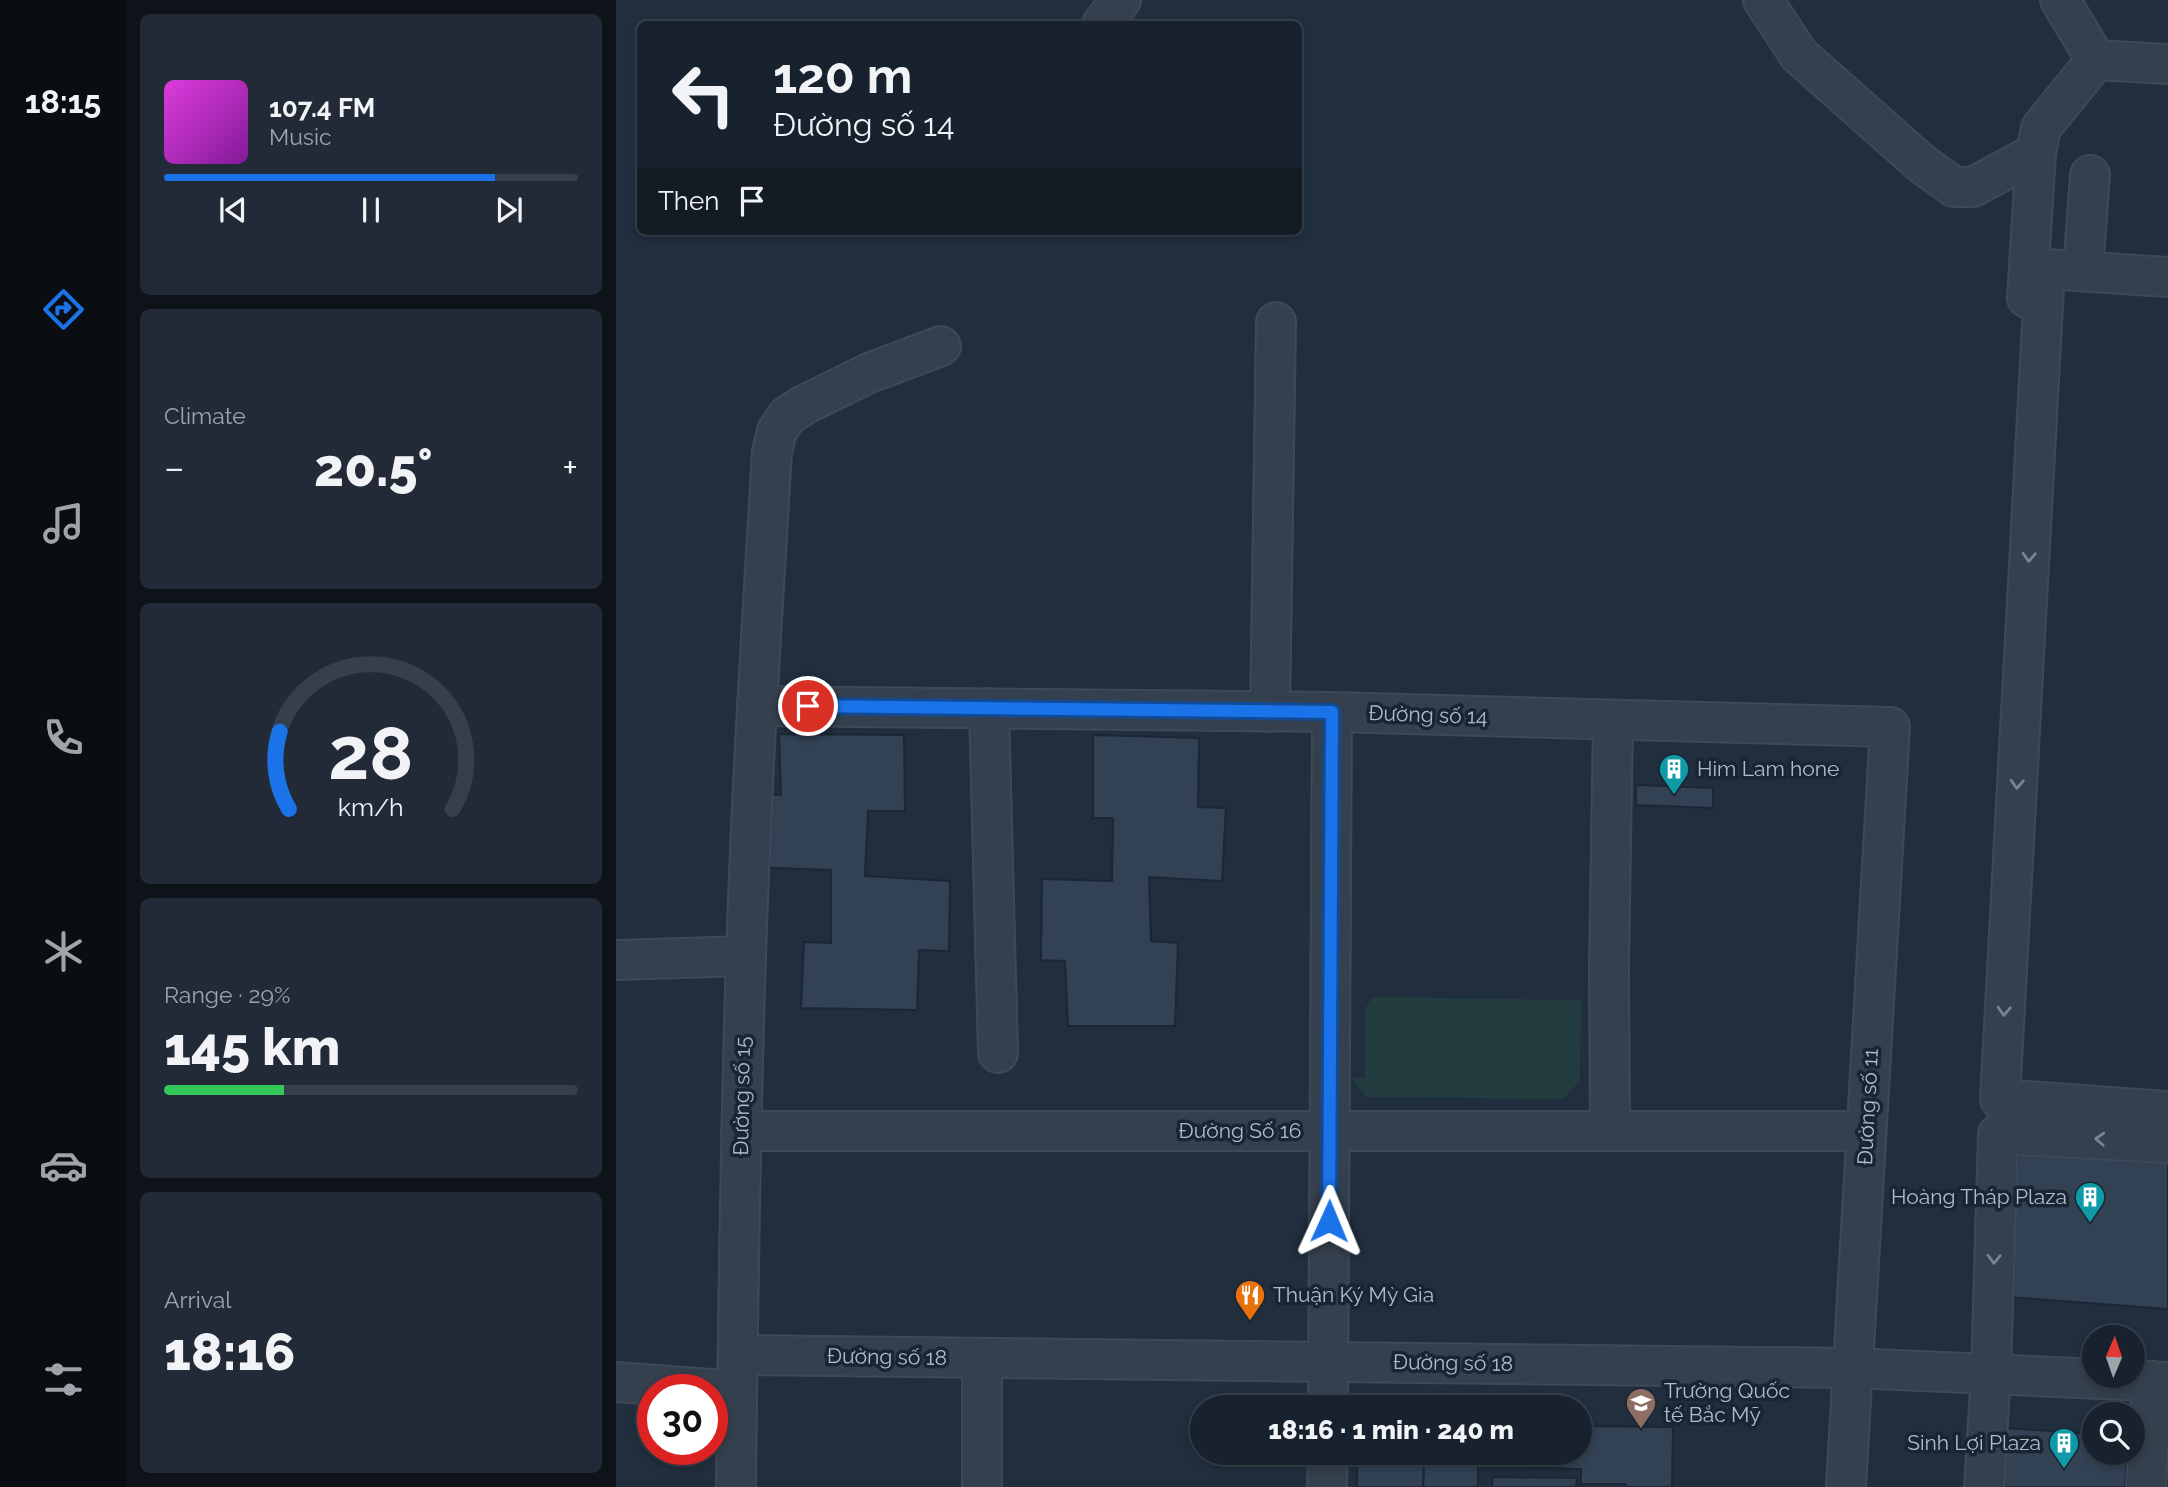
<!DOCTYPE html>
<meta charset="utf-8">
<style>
:root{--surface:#18222e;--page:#212a36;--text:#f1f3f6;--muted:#9fa4aa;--line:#363f4a;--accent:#1a73e8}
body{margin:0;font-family:Raleway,sans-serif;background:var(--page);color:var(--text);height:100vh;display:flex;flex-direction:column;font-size:26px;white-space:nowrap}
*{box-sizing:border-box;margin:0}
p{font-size:23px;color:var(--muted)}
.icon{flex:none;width:38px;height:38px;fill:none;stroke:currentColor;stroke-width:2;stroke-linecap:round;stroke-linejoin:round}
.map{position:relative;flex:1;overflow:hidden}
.side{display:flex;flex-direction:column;gap:14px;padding:14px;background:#0d1319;width:490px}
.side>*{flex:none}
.top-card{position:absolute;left:21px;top:21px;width:665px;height:214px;border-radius:10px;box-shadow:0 4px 10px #0003,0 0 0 2px var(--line);background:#18222e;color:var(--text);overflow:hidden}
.needle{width:46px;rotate:2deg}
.buttons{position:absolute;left:1466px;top:1325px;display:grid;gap:14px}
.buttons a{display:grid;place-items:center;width:63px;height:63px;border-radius:50%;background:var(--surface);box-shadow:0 4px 10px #0003,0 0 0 2px var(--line);font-size:35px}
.speed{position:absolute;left:21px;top:1374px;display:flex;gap:14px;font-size:35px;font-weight:700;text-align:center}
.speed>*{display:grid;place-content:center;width:91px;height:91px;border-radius:50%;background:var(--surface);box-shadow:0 4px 10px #0003,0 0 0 2px var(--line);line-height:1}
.speed .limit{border:10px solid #d22;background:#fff;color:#111}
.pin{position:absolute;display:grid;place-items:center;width:60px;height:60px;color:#fff;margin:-30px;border:4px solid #fff;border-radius:50%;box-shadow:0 2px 7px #0007}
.me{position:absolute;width:77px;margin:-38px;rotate:1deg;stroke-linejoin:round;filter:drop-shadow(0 0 5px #0008)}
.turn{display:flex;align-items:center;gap:24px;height:147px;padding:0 21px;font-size:32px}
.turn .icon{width:91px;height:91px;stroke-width:2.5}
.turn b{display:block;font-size:49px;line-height:60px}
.then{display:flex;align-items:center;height:66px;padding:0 21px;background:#0003;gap:14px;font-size:26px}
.big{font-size:52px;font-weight:800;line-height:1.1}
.side .card{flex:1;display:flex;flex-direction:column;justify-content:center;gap:10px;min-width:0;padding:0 24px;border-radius:10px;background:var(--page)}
.side .dial{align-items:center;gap:0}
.dial svg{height:182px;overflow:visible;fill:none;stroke:var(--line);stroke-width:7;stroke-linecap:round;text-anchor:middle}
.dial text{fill:var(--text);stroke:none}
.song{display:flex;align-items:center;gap:21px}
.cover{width:84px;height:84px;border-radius:10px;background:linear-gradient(135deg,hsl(300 70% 55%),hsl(290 70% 35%))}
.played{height:7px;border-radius:4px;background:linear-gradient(90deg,var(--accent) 80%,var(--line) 80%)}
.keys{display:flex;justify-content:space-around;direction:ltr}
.heat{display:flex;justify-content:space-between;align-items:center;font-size:38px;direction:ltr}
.charge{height:10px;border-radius:5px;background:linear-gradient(90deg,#34c759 29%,var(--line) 0)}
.trip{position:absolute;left:574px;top:1395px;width:402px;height:70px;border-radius:35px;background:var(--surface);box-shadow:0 4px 10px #0003,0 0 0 2px var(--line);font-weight:800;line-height:70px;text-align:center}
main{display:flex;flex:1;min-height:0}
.tab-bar{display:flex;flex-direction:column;width:126px;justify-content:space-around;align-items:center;background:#0a0e12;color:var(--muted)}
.tab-bar .icon{width:49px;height:49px}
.tab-bar .selected{color:var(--accent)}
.tab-bar b{font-size:32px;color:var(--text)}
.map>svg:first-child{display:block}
.green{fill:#233c3f}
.building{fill:#324254;stroke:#1c2735;stroke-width:2}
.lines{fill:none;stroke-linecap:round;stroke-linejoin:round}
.minor-casing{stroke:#3e4957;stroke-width:42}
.minor{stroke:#35404e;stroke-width:38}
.oneway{stroke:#798392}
.route-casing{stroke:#114b97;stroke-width:18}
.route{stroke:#1a73e8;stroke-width:12}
.labels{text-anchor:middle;stroke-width:7;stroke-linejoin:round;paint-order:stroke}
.street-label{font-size:21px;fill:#b0bac9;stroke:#1a2533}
.poi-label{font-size:21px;fill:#b0bac9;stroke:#1a2533;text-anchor:start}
</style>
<main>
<nav class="tab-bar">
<b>18:15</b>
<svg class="icon selected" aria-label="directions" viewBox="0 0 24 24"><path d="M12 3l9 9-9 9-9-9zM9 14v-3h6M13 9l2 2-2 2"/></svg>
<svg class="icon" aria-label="music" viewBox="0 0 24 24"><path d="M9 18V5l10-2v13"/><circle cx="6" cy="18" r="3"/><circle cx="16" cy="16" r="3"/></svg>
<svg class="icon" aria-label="phone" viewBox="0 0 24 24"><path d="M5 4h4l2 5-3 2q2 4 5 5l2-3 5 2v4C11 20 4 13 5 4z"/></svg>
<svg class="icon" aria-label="climate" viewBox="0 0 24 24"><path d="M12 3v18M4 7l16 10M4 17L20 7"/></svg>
<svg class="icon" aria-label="car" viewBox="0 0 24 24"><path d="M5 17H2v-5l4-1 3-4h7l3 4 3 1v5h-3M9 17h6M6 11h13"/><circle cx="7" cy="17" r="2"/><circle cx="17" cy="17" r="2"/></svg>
<svg class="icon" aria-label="filters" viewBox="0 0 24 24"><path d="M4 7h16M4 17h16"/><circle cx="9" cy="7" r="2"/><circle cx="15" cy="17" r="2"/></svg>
</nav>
<section class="side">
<div class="card">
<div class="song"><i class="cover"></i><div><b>107.4 FM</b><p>Music</p></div></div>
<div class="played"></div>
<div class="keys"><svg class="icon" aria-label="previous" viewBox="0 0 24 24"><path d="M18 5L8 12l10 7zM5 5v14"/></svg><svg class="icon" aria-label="pause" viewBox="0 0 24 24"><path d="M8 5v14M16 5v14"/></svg><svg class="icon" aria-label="next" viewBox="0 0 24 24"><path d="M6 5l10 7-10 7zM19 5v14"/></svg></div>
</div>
<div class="card"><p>Climate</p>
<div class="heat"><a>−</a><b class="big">20.5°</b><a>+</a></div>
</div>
<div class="card dial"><svg viewBox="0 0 100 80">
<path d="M14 69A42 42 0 1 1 86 69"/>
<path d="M14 69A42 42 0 0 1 10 35" stroke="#1a73e8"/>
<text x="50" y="56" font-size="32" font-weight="700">28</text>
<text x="50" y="72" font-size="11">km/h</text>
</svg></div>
<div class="card"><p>Range · 29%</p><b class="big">145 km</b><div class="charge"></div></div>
<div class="card"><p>Arrival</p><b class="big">18:16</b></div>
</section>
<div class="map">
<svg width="1552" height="1487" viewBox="0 0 1552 1487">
<rect width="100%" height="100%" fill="#202e3e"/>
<path class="green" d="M756,997L965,1000L964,1081L947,1099L750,1097L735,1078H749V1009Z"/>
<g class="building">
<path d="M163,734L288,735L289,811H252L249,876L334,881L333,951L303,950L301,1010L185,1008L188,942L215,943V870L136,867L137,793L165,795Z"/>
<path d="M477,735L583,738L582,807L610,808L606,881L533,877L535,941L562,943L559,1026H452L449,961L425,960L426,879L496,881L497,818H477Z"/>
<path d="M1020,785L1097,788V808L1020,805Z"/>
<path d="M1403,1140L1552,1151V1309L1391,1297Z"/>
<path d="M964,1426L1057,1427L1056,1487H1010V1484H965V1469L862,1466V1487H807L808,1452H964Z"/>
<path d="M1388,1428L1479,1434V1452H1511L1509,1487H1384Z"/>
<path d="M741,1458L808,1459L807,1487H741Z"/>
<path d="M877,1477L961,1478L960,1487H876Z"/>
</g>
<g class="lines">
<g class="minor-casing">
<g id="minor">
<path d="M1147,0L1183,55L1305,163L1338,187H1357L1420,153"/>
<path d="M1444,0L1480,60"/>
<path d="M486,24L505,0"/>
<path d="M1467,271L1474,175"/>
<path d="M1552,277L1429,269L1384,1099L1552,1111"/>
<path d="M1411,298L1420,153L1425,128L1480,60L1552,64"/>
<path d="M141,706L716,712L1274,727L1230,1487"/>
<path d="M373,708L382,1053"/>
<path d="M654,712L660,322"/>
<path d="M0,960L130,956"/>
<path d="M125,1131H1250"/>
<path d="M994,1131L993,966L997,721"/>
<path d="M123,1355L1237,1368L1552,1382"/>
<path d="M0,1382L121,1391"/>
<path d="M712,1407L716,712"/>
<path d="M120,1487C122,1311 124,1135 130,959C135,790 146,621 156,452L161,431L171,416L188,405L253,373L325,346"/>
<path d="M366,1487V1358"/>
<path d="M711,1487L712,1452"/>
<path d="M1368,1487L1375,1373L1382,1134L1552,1143"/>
<path d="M1530,1487L1536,1381"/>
</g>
</g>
<use href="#minor" class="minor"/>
</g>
<defs><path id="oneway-chevron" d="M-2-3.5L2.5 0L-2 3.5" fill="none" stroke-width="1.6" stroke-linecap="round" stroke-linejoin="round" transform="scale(1.75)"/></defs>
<g class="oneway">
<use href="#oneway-chevron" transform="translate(1413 557) rotate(93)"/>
<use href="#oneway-chevron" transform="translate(1401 784) rotate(93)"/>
<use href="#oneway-chevron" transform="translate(1388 1011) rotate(93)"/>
<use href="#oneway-chevron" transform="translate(1484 1139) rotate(-177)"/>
<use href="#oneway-chevron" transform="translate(1378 1259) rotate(92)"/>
</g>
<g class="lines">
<g class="route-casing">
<path id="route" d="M192,706L716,712L713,1221"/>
</g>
<use href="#route" class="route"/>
</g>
<defs>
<g id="building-pin" transform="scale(1.575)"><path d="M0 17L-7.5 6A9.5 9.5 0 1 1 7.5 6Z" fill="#0f9aa8" stroke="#1a2533"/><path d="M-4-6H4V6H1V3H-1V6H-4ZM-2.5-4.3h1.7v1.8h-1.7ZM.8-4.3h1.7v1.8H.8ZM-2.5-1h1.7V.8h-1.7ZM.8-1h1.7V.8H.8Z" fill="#fff"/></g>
<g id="restaurant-pin" transform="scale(1.575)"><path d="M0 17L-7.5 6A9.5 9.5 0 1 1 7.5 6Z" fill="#e8710a" stroke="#1a2533"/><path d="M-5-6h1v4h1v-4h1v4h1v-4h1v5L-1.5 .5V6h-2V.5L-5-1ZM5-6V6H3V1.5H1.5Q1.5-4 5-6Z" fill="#fff"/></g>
<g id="school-pin" transform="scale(1.575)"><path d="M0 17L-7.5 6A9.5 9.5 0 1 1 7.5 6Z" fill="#8d6e63" stroke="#1a2533"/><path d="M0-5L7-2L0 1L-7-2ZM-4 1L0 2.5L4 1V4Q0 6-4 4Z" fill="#fff"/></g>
</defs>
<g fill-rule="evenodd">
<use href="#building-pin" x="1058" y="769"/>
<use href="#building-pin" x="1474" y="1197"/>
<use href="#restaurant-pin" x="634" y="1295"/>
<use href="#school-pin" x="1025" y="1403"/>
<use href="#building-pin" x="1448" y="1443"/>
</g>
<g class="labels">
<g class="street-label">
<text transform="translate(812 715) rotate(2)" y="7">Đường số 14</text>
<text transform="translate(126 1096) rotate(-89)" y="7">Đường số 15</text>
<text transform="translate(1252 1107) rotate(-87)" y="7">Đường số 11</text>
<text x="624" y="1138">Đường Số 16</text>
<text transform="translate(271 1357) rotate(1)" y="7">Đường số 18</text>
<text transform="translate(837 1363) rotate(1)" y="7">Đường số 18</text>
</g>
<g class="poi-label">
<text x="1081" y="776">Him Lam hone</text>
<text x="1451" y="1204" text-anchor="end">Hoàng Tháp Plaza</text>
<text x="657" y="1302">Thuận Ký Mỳ Gia</text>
<text x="1048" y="1398">Trường Quốc<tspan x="1048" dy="24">tế Bắc Mỹ</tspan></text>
<text x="1425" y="1450" text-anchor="end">Sinh Lợi Plaza</text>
</g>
</g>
</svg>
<div class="buttons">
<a><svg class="needle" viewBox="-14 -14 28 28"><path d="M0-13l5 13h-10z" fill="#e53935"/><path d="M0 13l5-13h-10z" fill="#9fa4aa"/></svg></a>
<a><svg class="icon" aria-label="search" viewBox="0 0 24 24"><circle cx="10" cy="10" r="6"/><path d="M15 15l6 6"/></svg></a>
</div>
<div class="speed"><div class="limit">30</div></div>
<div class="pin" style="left:192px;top:706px;background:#d93025"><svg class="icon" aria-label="arrive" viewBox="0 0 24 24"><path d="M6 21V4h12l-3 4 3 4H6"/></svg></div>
<svg class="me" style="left:713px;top:1221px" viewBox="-20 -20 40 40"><path d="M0-17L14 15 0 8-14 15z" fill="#1a73e8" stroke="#fff" stroke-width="4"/></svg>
<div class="trip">18:16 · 1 min · 240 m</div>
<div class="top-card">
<div class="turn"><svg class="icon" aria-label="left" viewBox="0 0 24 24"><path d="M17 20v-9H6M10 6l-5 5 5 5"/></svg><div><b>120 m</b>Đường số 14</div></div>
<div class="then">Then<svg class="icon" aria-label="arrive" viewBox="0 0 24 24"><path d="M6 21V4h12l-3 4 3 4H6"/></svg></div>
</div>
</div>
</main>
